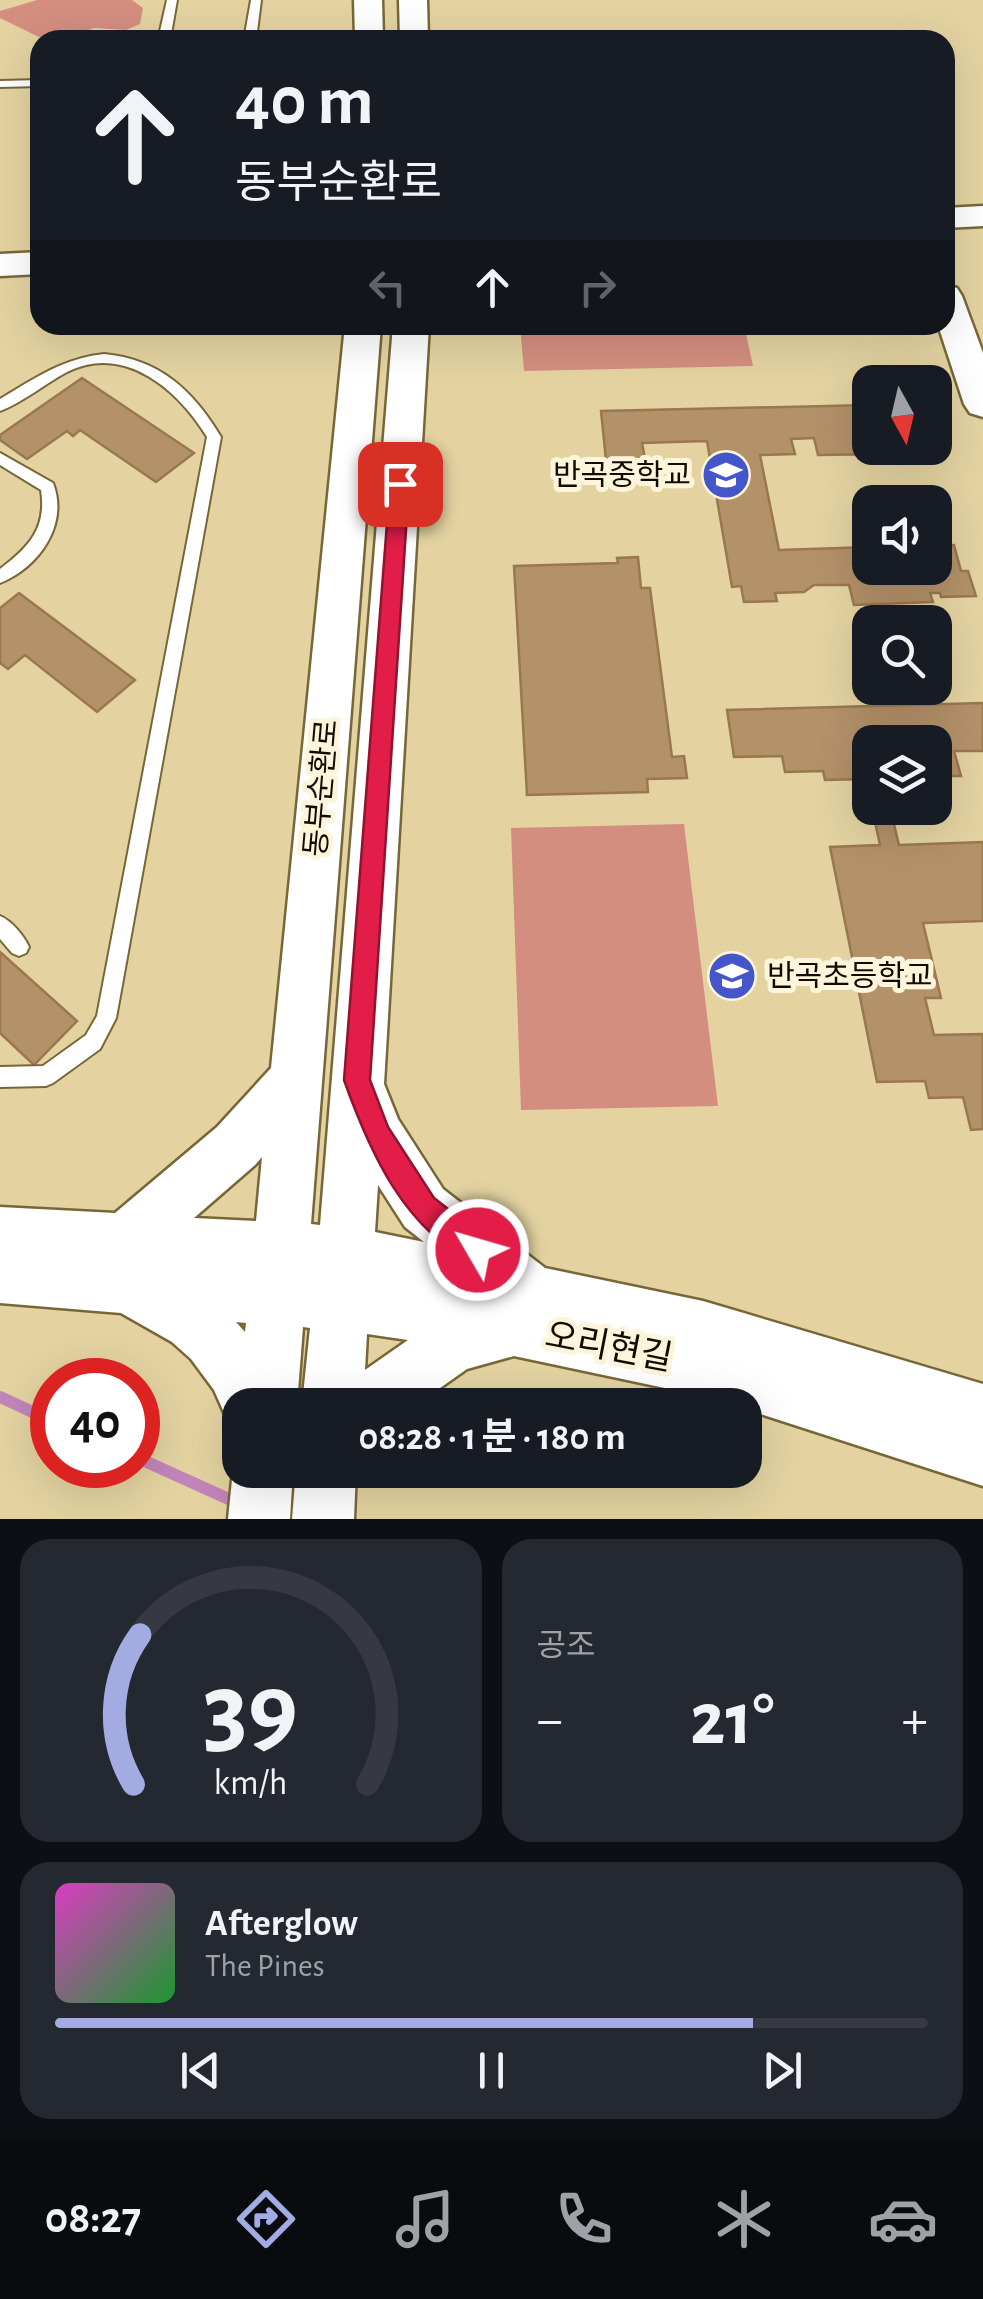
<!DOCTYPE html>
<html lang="ko">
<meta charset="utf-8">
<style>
:root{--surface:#171b24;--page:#242831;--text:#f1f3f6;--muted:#9ea1a6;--line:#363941;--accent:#a3ace2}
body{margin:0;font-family:"Alegreya Sans","Noto Sans KR",sans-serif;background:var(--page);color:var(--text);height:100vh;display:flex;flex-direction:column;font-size:38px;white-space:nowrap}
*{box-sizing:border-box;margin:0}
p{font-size:32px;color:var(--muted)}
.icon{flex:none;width:55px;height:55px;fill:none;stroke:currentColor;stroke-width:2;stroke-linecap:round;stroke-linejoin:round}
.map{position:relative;height:1519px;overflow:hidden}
.details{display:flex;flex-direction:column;gap:20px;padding:20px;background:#0d0f14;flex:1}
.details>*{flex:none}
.guide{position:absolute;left:30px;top:30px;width:925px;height:305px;border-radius:30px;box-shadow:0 10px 40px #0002;background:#171b24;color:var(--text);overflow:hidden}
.needle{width:65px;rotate:172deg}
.buttons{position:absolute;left:852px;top:365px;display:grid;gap:20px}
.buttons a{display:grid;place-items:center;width:100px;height:100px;border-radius:20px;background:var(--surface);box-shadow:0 10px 40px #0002;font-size:50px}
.speed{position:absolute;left:30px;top:1358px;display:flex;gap:20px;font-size:50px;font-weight:700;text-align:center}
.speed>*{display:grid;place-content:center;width:130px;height:130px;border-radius:50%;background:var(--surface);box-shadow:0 10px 40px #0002;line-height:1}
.speed .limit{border:15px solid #d22;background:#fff;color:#111}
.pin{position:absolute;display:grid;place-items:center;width:85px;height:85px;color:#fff;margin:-42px;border-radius:20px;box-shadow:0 5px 15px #0006}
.me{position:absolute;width:110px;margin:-55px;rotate:308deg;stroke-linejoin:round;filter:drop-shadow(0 0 8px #0008)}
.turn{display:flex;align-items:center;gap:35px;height:210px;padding:0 40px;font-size:45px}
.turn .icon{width:130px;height:130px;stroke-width:2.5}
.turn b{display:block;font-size:70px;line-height:85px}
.lanes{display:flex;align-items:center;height:95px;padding:0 40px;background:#0003;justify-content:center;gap:50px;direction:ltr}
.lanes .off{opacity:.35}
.big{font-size:75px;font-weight:700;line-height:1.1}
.details .tile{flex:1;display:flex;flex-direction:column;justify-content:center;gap:15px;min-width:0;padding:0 35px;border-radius:30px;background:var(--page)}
.details .dial{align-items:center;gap:0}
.dial svg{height:260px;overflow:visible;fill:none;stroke:var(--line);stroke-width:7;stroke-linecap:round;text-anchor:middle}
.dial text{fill:var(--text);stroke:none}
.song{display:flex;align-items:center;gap:30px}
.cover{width:120px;height:120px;border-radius:15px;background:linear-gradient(135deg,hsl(310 70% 55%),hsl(130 70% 35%))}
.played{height:10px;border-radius:5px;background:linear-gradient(90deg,var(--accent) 80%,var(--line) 80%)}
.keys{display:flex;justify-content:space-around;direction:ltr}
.heat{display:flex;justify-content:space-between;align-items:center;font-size:55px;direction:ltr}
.details .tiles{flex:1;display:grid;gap:20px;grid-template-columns:1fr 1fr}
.tile:last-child{grid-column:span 2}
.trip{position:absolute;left:222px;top:1388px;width:540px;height:100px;border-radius:30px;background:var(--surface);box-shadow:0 10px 40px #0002;font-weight:700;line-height:100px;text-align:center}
.tabs{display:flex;height:160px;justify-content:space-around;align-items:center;background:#090b0e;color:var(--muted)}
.tabs .icon{width:70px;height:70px}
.tabs .selected{color:var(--accent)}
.tabs b{font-size:45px;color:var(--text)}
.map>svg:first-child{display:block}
.green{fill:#d38e80}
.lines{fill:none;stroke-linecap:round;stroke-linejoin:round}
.stream{stroke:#c285b9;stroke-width:12}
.building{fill:#b39169;stroke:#997850;stroke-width:2.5}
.service-casing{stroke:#776738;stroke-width:4}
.tertiary-casing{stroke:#776738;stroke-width:5}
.service{fill:#fff;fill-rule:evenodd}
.tertiary{fill:#fff;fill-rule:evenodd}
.route{fill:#e11d48;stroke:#92132f;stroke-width:2.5}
.labels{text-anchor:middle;stroke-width:10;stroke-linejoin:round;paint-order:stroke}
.poi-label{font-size:30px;fill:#120c00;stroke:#fdf5db;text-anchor:end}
.street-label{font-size:30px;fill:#120c00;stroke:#fdf5db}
.near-street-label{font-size:35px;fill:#120c00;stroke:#fdf5db}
</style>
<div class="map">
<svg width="983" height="1519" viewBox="0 0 983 1519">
<rect width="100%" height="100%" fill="#e4d3a1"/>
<g class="green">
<path d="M37,0H132L143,8L140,24L126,30L94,28L61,40H45L0,18V11Z"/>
<path d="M520,325H744L753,366L524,371Z"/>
<path d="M684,824L718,1106L521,1110L511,828Z"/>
</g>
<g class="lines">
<g class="stream">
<path d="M0,1397L52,1421"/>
<path d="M138,1458L242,1505"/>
</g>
</g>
<g class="building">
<path d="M82,378L194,453L156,482L80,430L73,436L67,431L27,459L0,440V435Z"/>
<path d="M870,405V448H888L890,454L818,455L814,438L791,439L795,454L760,455L779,550L870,547V568H935V546L954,545L961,571H968L976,596L941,597L940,593H930L933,602L854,605L849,585H814L804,592L775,593L777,601L744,602L741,586L732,587L707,441L642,443L645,459L606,460L601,411Z"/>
<path d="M638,557L641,588H650L672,757L684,756L687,778L647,779L648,792L527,795L514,566L618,563L617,558Z"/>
<path d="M19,593L135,680L97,712L25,655L8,669L0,663V608Z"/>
<path d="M983,703V751H954L961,776H935V742H870V799L865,779L825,780L823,771L785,772L782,756L734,757L727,710Z"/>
<path d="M872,808H890L899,845L983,842V921L923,923L941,998H925L934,1035L983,1034V1129L971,1130L963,1097L929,1098L925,1081L877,1082L830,847L880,845Z"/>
<path d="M0,952L77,1021L34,1065L0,1033Z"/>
</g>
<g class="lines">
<g class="service-casing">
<g id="service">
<path d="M167,0H177L170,40H158Z"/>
<path d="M251,0H261L256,40H244Z"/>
<path d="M40,80V86L0,87V81Z"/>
<path d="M104,354C159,359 193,390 221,437L116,1018L100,1049L53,1083L46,1086L0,1087V1067L43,1066L86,1035L97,1016L207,437C178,390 125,343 67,372C44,384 24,402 0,411V399C34,379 63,358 104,354Z"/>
<path d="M0,453L53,483C69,525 39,567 0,583V569C29,547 47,528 41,490L0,465Z"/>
<path d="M0,916C12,921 24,936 29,947L26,953L19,956L12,953L0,939Z"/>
</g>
</g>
<g class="tertiary-casing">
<g id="tertiary">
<path d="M354,0H382L383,40H355Z"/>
<path d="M399,0H427L428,40H400Z"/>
<path d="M983,206V226L945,228V208Z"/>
<path d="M40,252V274L0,276V254Z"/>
<path d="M945,285L957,288L962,296L983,353V417L970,413L964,404L938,325H945Z"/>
<path d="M345,325H381L311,1224L320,1225L393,325H429L384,1084L398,1119L443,1189L545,1268L703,1301L983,1384V1486L745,1409V1405L514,1356L467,1369L416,1405H302L310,1328L303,1327L297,1405H240V1430L230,1426L214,1390L191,1359L172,1342L121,1313L0,1303V1207L115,1213L217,1127L271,1068ZM262,1157L256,1221L194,1218L255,1165ZM378,1185L405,1227L424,1242L375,1232ZM236,1322L246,1323L245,1332ZM367,1334L408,1340L365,1370Z"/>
<path d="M240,1452V1470H293L290,1519H228L233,1470Z"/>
<path d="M296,1470H356L354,1519H292Z"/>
</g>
</g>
<use href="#service" class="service"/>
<use href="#tertiary" class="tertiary"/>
</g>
<path class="route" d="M400,477L409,484L370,1080L388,1127L434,1198L488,1240L493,1250L488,1259L478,1264C405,1233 369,1150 344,1080L390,484Z"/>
<defs>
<g id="school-disc" transform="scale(2.5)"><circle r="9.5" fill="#4456ca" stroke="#fdf5db"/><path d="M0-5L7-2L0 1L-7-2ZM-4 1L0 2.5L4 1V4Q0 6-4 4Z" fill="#fff"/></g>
</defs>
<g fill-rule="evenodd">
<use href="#school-disc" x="726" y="475"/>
<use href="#school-disc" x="732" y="976"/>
</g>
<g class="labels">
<g class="poi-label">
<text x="691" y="485">반곡중학교</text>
<text x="767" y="986" text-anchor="start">반곡초등학교</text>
</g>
<g class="street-label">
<text transform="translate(321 788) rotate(-85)" y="10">동부순환로</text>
</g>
<g class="near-street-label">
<text transform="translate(609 1346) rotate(11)" y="12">오리현길</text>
</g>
</g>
</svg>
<div class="buttons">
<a><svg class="needle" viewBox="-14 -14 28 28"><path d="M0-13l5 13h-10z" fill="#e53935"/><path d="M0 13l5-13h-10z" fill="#9ea1a6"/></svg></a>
<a><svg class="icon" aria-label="sound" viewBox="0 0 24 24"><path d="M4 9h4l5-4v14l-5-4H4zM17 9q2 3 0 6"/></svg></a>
<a><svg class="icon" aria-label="search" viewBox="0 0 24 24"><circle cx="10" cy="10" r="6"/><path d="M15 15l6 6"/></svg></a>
<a><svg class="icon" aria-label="layers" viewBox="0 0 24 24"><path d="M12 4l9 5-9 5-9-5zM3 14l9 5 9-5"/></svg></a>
</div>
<div class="speed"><div class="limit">40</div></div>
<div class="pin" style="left:400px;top:484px;background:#d93025"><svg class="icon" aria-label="arrive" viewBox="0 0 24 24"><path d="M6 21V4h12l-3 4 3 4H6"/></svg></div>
<svg class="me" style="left:478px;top:1250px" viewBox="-20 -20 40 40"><circle r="17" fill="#e11d48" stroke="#fff" stroke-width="3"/><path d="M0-11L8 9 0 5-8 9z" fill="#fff"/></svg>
<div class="trip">08:28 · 1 분 · 180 m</div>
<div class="guide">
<div class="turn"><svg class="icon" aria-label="ahead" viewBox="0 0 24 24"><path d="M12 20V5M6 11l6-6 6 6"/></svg><div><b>40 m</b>동부순환로</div></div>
<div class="lanes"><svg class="icon off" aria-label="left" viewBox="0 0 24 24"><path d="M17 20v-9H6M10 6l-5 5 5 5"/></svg><svg class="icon" aria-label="ahead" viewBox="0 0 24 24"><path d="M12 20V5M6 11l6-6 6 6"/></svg><svg class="icon off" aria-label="right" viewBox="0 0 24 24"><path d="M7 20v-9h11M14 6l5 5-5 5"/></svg></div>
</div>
</div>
<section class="details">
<div class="tiles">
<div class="tile dial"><svg viewBox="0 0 100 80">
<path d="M14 69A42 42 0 1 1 86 69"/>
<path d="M14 69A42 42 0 0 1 16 23" stroke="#a3ace2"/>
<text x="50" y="56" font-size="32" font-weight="700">39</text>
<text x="50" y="72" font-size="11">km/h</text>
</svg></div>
<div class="tile"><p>공조</p>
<div class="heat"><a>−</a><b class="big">21°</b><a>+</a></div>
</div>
<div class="tile">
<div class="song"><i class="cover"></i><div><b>Afterglow</b><p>The Pines</p></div></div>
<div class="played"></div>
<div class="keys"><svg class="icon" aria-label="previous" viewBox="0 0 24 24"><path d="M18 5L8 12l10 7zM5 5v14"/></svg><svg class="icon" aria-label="pause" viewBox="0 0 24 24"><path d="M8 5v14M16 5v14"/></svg><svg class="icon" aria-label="next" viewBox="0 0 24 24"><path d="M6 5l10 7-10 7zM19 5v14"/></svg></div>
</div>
</div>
</section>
<nav class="tabs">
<b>08:27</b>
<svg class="icon selected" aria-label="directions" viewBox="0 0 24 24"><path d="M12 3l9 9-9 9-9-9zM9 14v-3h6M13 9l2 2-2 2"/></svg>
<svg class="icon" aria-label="music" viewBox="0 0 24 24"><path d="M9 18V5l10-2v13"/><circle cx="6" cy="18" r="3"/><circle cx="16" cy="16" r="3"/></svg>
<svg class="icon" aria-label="phone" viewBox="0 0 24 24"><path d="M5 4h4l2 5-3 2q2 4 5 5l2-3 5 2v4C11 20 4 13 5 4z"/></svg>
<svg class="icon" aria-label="climate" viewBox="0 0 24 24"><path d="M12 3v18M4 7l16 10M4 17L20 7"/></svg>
<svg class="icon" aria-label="car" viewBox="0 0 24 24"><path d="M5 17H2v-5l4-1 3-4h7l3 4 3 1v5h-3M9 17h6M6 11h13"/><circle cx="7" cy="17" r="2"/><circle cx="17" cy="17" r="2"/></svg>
</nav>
